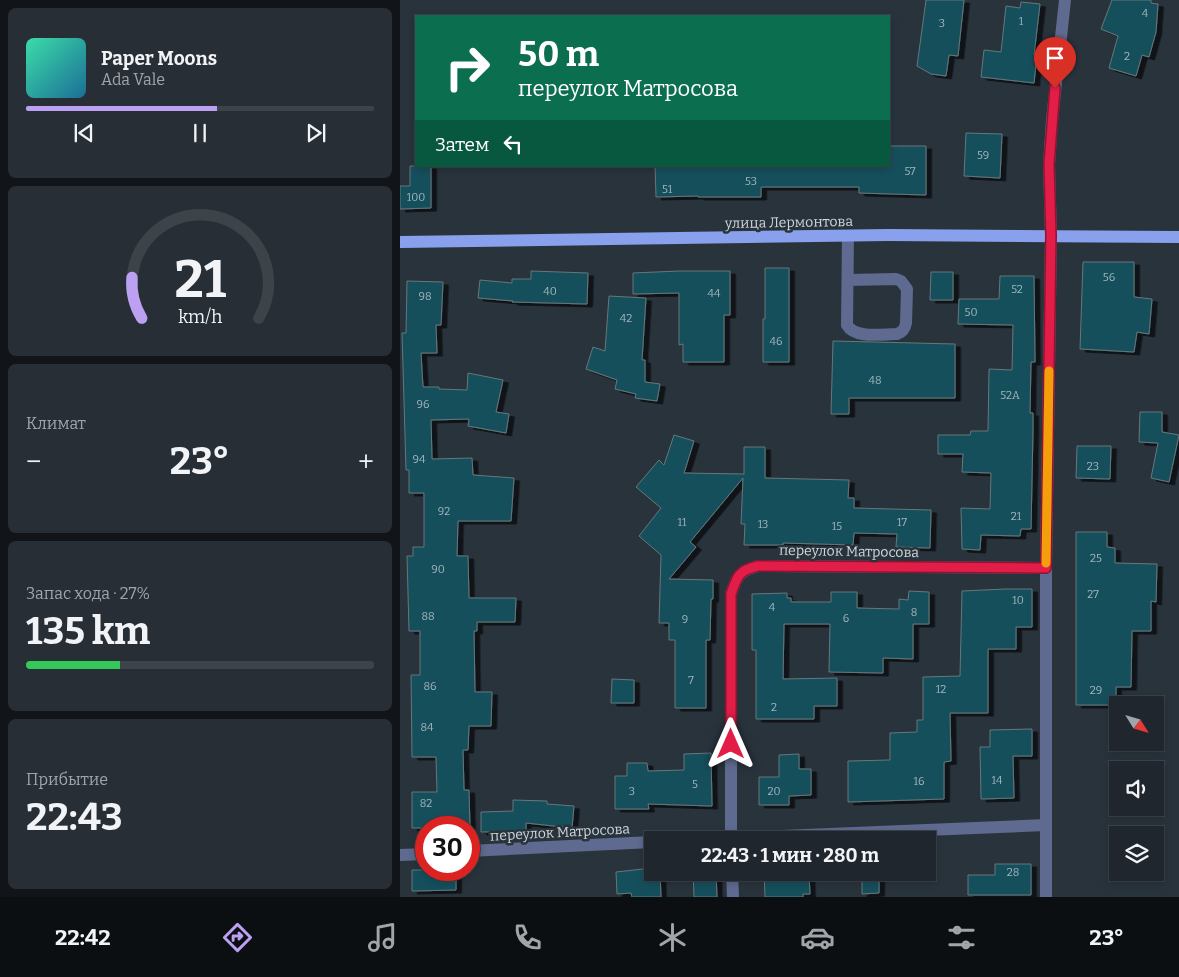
<!DOCTYPE html>
<html lang="ru">
<meta charset="utf-8">
<style>
:root{--surface:#1f262d;--page:#272e35;--text:#f1f3f6;--muted:#a1a5aa;--line:#3c4349;--accent:#bca0f2}
body{margin:0;font-family:Bitter,serif;background:var(--page);color:var(--text);height:100vh;display:flex;flex-direction:column;font-size:19px;white-space:nowrap}
*{box-sizing:border-box;margin:0}
p{font-size:16px;color:var(--muted)}
.icon{flex:none;width:28px;height:28px;fill:none;stroke:currentColor;stroke-width:2;stroke-linecap:round;stroke-linejoin:round}
.map{position:relative;flex:1;overflow:hidden}
.side{display:flex;flex-direction:column;gap:8px;padding:8px;background:#111519;width:400px}
.side>*{flex:none}
.hud{position:absolute;left:15px;top:15px;width:475px;height:152px;border-radius:0px;box-shadow:0 2px 8px #0003,0 0 0 1px var(--line);background:#0b6e4f;color:#fff;overflow:hidden}
.needle{width:32px;rotate:127deg}
.tools{position:absolute;left:709px;top:696px;display:grid;gap:10px}
.tools a{display:grid;place-items:center;width:55px;height:55px;border-radius:0px;background:var(--surface);box-shadow:0 2px 8px #0003,0 0 0 1px var(--line);font-size:25px}
.speed{position:absolute;left:15px;top:816px;display:flex;gap:10px;font-size:25px;font-weight:700;text-align:center}
.speed>*{display:grid;place-content:center;width:65px;height:65px;border-radius:50%;background:var(--surface);box-shadow:0 2px 8px #0003,0 0 0 1px var(--line);line-height:1}
.speed .limit{border:8px solid #d22;background:#fff;color:#111}
.pin{position:absolute;display:grid;place-items:center;width:42px;height:42px;color:#fff;margin:-51px -21px;border-radius:50% 50% 50% 0;rotate:-45deg;box-shadow:0 0 5px #0007}
.pin .icon{rotate:45deg}
.me{position:absolute;width:55px;margin:-28px;rotate:0deg;stroke-linejoin:round;filter:drop-shadow(0 0 4px #0008)}
.turn{display:flex;align-items:center;gap:18px;height:105px;padding:0 20px;font-size:22px}
.turn .icon{width:65px;height:65px;stroke-width:2.5}
.turn b{display:block;font-size:35px;line-height:42px}
.then{display:flex;align-items:center;height:48px;padding:0 20px;background:#0003;gap:10px;font-size:19px}
.big{font-size:38px;font-weight:700;line-height:1.1}
.side .widget{flex:1;display:flex;flex-direction:column;justify-content:center;gap:8px;min-width:0;padding:0 18px;border-radius:8px;background:var(--page)}
.side .dial{align-items:center;gap:0}
.dial svg{height:130px;overflow:visible;fill:none;stroke:var(--line);stroke-width:7;stroke-linecap:round;text-anchor:middle}
.dial text{fill:var(--text);stroke:none}
.song{display:flex;align-items:center;gap:15px}
.cover{width:60px;height:60px;border-radius:8px;background:linear-gradient(135deg,hsl(160 70% 55%),hsl(200 70% 35%))}
.played{height:5px;border-radius:2px;background:linear-gradient(90deg,var(--accent) 55%,var(--line) 55%)}
.keys{display:flex;justify-content:space-around;direction:ltr}
.heat{display:flex;justify-content:space-between;align-items:center;font-size:28px;direction:ltr}
.charge{height:8px;border-radius:4px;background:linear-gradient(90deg,#34c759 27%,var(--line) 0)}
.trip{position:absolute;left:244px;top:831px;width:292px;height:50px;border-radius:0px;background:var(--surface);box-shadow:0 2px 8px #0003,0 0 0 1px var(--line);font-weight:700;line-height:50px;text-align:center}
.tabs{display:flex;height:80px;justify-content:space-around;align-items:center;background:#0c0f12;color:var(--muted)}
.tabs .icon{width:35px;height:35px}
.tabs .on{color:var(--accent)}
.tabs b{font-size:22px;color:var(--text)}
main{display:flex;flex:1;min-height:0}
.map>svg:first-child{display:block}
.building{fill:#17505b;stroke:#66777b;filter:url(#shadow)}
.lines{fill:none;stroke-linecap:round;stroke-linejoin:round}
.minor{stroke:#5e6a8f;stroke-width:12}
.major{stroke:#89a0ec;stroke-width:12}
.route-casing{stroke:#92132f;stroke-width:12}
.route{stroke:#e11d48;stroke-width:9}
.slow{stroke:#f59e0b;stroke-width:9}
.labels{text-anchor:middle;stroke-width:5;stroke-linejoin:round;paint-order:stroke}
.number-label{font-size:11px;fill:#a2b5bc}
.street-label{font-size:14px;fill:#d0d7dc;stroke:#29333c}
</style>
<main>
<section class="side">
<div class="widget">
<div class="song"><i class="cover"></i><div><b>Paper Moons</b><p>Ada Vale</p></div></div>
<div class="played"></div>
<div class="keys"><svg class="icon" aria-label="previous" viewBox="0 0 24 24"><path d="M18 5L8 12l10 7zM5 5v14"/></svg><svg class="icon" aria-label="pause" viewBox="0 0 24 24"><path d="M8 5v14M16 5v14"/></svg><svg class="icon" aria-label="next" viewBox="0 0 24 24"><path d="M6 5l10 7-10 7zM19 5v14"/></svg></div>
</div>
<div class="widget dial"><svg viewBox="0 0 100 80">
<path d="M14 69A42 42 0 1 1 86 69"/>
<path d="M14 69A42 42 0 0 1 8 44" stroke="#bca0f2"/>
<text x="50" y="56" font-size="32" font-weight="700">21</text>
<text x="50" y="72" font-size="11">km/h</text>
</svg></div>
<div class="widget"><p>Климат</p>
<div class="heat"><a>−</a><b class="big">23°</b><a>+</a></div>
</div>
<div class="widget"><p>Запас хода · 27%</p><b class="big">135 km</b><div class="charge"></div></div>
<div class="widget"><p>Прибытие</p><b class="big">22:43</b></div>
</section>
<div class="map">
<svg width="779" height="897" viewBox="0 0 779 897">
<defs>
<filter id="shadow"><feDropShadow dx="5.5" dy="3" stdDeviation="0" flood-color="#0009"/></filter>
</defs>
<rect width="100%" height="100%" fill="#29333c"/>
<g class="building">
<path d="M526,0H564L558,56L549,55L546,76L531,74L517,66Z"/>
<path d="M712,0H751V3L758,4L756,32L749,57L742,55L736,76L709,68L718,36L701,29Z"/>
<path d="M621,2L640,4L634,55H637L634,83L581,77L584,50L601,52L606,6L620,8Z"/>
<path d="M566,133L602,134L600,178L564,176Z"/>
<path d="M489,146H526V195L459,193V187H361V197H298V196L256,197L255,166H489Z"/>
<path d="M10,166H31V208L0,209V186H10Z"/>
<path d="M683,262H734V297L752,299L749,334L737,332L734,352L680,349Z"/>
<path d="M365,268H389V362H363V319H365Z"/>
<path d="M131,271L188,273L187,304L112,302L113,301L78,298L80,280L112,283V279H131Z"/>
<path d="M279,271H330V315H324V362H283V344L279,345V293L233,294V273Z"/>
<path d="M531,272H553V300H530Z"/>
<path d="M600,276H634L635,362H631L630,413H633V430L631,529H621L620,536L581,535L580,550L562,549L561,508L590,509L591,473L562,472L563,454H538V435H570L571,431H588L589,369L612,370L613,325L558,324L559,299H599Z"/>
<path d="M7,281L43,282L41,325H36L37,353H21L23,387H39V389L67,390L68,373L103,380L96,412L109,414L106,433L68,426L69,419L31,420L32,459L72,458L73,475L114,478L111,521H58L57,556H68L69,598H116L115,622H77V631H74L75,692H92L91,726H69L68,750H63L64,790H69L70,828H12V792H37L36,757H12L11,675H20V631H9L7,556H13V547H24V493H9V470H6L2,333H6Z"/>
<path d="M209,296L246,298L242,360H245V382L260,384L257,401L235,398L236,394L215,389L217,380L186,369L193,347L205,351Z"/>
<path d="M433,341L555,344V398H449V414H431Z"/>
<path d="M740,412H762V432L779,435L769,482L751,478L758,443L739,442Z"/>
<path d="M274,435L294,441L284,473L344,474V447H365V478L449,480L448,498H454V508L531,510L530,548L496,547L497,534L454,533L453,545L383,543V545H344L345,524H341L343,478L290,542L296,547L269,579L313,580V599H311L310,640H306V708H275V640H269V623H259L261,555L239,536L261,508L236,487L259,460L264,465Z"/>
<path d="M677,446H711L710,479L676,478Z"/>
<path d="M676,532H707V547L715,548V563L757,564L756,602L751,601V631H732L731,687H716V705H676Z"/>
<path d="M605,589H632V627H616V649H588V713H550L551,761L544,762V799L448,802V761L490,760V733L517,732V720H523V677L560,676L562,591Z"/>
<path d="M509,591L529,592V624H513V659L483,658V673L429,672L430,624H384L383,679L437,678V706H414V719H356V650H352V594L387,593V598H391V602H431V592H457V608L499,609V599L508,600Z"/>
<path d="M212,679L234,680V703H211Z"/>
<path d="M632,729V756H613L614,798L581,799L580,747H590V730Z"/>
<path d="M311,753L312,806L248,804L249,809H215V776H227V763H247L248,771L284,770V754Z"/>
<path d="M399,754V769H411V795L389,796V805H359V777H379V755Z"/>
<path d="M113,800L147,801V804L174,806L172,828L126,823V831L81,832V812L113,811Z"/>
<path d="M595,864H631V895H568V875H595Z"/>
<path d="M252,868V872H260L261,897H232L231,893L217,894L216,872Z"/>
<path d="M12,870H56V890L12,891Z"/>
<path d="M293,872H316L317,897H294Z"/>
<path d="M364,872H402V874H409L410,894H403V897H365Z"/>
<path d="M462,872H479V893L462,894Z"/>
</g>
<g class="lines">
<g class="minor">
<path d="M448,280L496,279L501,281L507,289L506,323C505,329 503,332 497,334C482,334 455,339 447,325L448,236"/>
<path d="M286,840L646,825"/>
<path d="M331,840V594C337,576 339,571 358,566L646,568"/>
<path d="M69,851L252,842"/>
<path d="M0,855L26,854"/>
<path d="M332,872L333,897"/>
<path d="M646,897V568L651,236L649,165L652,120L665,0"/>
</g>
<path class="major" d="M0,242L488,235L779,237"/>
</g>
<g class="lines">
<g class="route-casing">
<path id="route" d="M331,744V594C337,576 339,570 358,566L646,568L651,236L649,164L655,88"/>
</g>
<use href="#route" class="route"/>
<path class="slow" d="M646,563L649,371"/>
</g>
<g class="labels">
<g class="number-label">
<text x="745" y="17">4</text>
<text x="621" y="25">1</text>
<text x="542" y="27">3</text>
<text x="727" y="60">2</text>
<text x="583" y="159">59</text>
<text x="510" y="175">57</text>
<text x="351" y="185">53</text>
<text x="267" y="193">51</text>
<text x="16" y="201">100</text>
<text x="709" y="281">56</text>
<text x="617" y="293">52</text>
<text x="150" y="295">40</text>
<text x="314" y="297">44</text>
<text x="25" y="300">98</text>
<text x="571" y="316">50</text>
<text x="226" y="322">42</text>
<text x="376" y="345">46</text>
<text x="475" y="384">48</text>
<text x="610" y="399">52А</text>
<text x="23" y="408">96</text>
<text x="19" y="463">94</text>
<text x="693" y="470">23</text>
<text x="44" y="515">92</text>
<text x="616" y="520">21</text>
<text x="282" y="526">11</text>
<text x="502" y="526">17</text>
<text x="363" y="528">13</text>
<text x="437" y="530">15</text>
<text x="696" y="562">25</text>
<text x="38" y="573">90</text>
<text x="693" y="598">27</text>
<text x="618" y="604">10</text>
<text x="372" y="611">4</text>
<text x="514" y="616">8</text>
<text x="28" y="620">88</text>
<text x="446" y="622">6</text>
<text x="285" y="623">9</text>
<text x="291" y="684">7</text>
<text x="30" y="690">86</text>
<text x="541" y="693">12</text>
<text x="696" y="694">29</text>
<text x="374" y="711">2</text>
<text x="27" y="731">84</text>
<text x="597" y="784">14</text>
<text x="519" y="785">16</text>
<text x="295" y="788">5</text>
<text x="232" y="795">3</text>
<text x="374" y="795">20</text>
<text x="26" y="807">82</text>
<text x="613" y="876">28</text>
</g>
<g class="street-label">
<text transform="translate(389 222) rotate(-1)" y="5">улица Лермонтова</text>
<text transform="translate(449 551) rotate(1)" y="5">переулок Матросова</text>
<text transform="translate(160 832) rotate(-3)" y="5">переулок Матросова</text>
</g>
</g>
</svg>
<div class="tools">
<a><svg class="needle" viewBox="-14 -14 28 28"><path d="M0-13l5 13h-10z" fill="#e53935"/><path d="M0 13l5-13h-10z" fill="#a1a5aa"/></svg></a>
<a><svg class="icon" aria-label="sound" viewBox="0 0 24 24"><path d="M4 9h4l5-4v14l-5-4H4zM17 9q2 3 0 6"/></svg></a>
<a><svg class="icon" aria-label="layers" viewBox="0 0 24 24"><path d="M12 4l9 5-9 5-9-5zM3 14l9 5 9-5"/></svg></a>
</div>
<div class="speed"><div class="limit">30</div></div>
<div class="pin" style="left:655px;top:88px;background:#d93025"><svg class="icon" aria-label="arrive" viewBox="0 0 24 24"><path d="M6 21V4h12l-3 4 3 4H6"/></svg></div>
<svg class="me" style="left:331px;top:744px" viewBox="-20 -20 40 40"><path d="M0-17L14 15 0 8-14 15z" fill="#e11d48" stroke="#fff" stroke-width="4"/></svg>
<div class="trip">22:43 · 1 мин · 280 m</div>
<div class="hud">
<div class="turn"><svg class="icon" aria-label="right" viewBox="0 0 24 24"><path d="M7 20v-9h11M14 6l5 5-5 5"/></svg><div><b>50 m</b>переулок Матросова</div></div>
<div class="then">Затем<svg class="icon" aria-label="left" viewBox="0 0 24 24"><path d="M17 20v-9H6M10 6l-5 5 5 5"/></svg></div>
</div>
</div>
</main>
<nav class="tabs">
<b>22:42</b>
<svg class="icon on" aria-label="directions" viewBox="0 0 24 24"><path d="M12 3l9 9-9 9-9-9zM9 14v-3h6M13 9l2 2-2 2"/></svg>
<svg class="icon" aria-label="music" viewBox="0 0 24 24"><path d="M9 18V5l10-2v13"/><circle cx="6" cy="18" r="3"/><circle cx="16" cy="16" r="3"/></svg>
<svg class="icon" aria-label="phone" viewBox="0 0 24 24"><path d="M5 4h4l2 5-3 2q2 4 5 5l2-3 5 2v4C11 20 4 13 5 4z"/></svg>
<svg class="icon" aria-label="climate" viewBox="0 0 24 24"><path d="M12 3v18M4 7l16 10M4 17L20 7"/></svg>
<svg class="icon" aria-label="car" viewBox="0 0 24 24"><path d="M5 17H2v-5l4-1 3-4h7l3 4 3 1v5h-3M9 17h6M6 11h13"/><circle cx="7" cy="17" r="2"/><circle cx="17" cy="17" r="2"/></svg>
<svg class="icon" aria-label="filters" viewBox="0 0 24 24"><path d="M4 7h16M4 17h16"/><circle cx="9" cy="7" r="2"/><circle cx="15" cy="17" r="2"/></svg>
<b>23°</b>
</nav>
